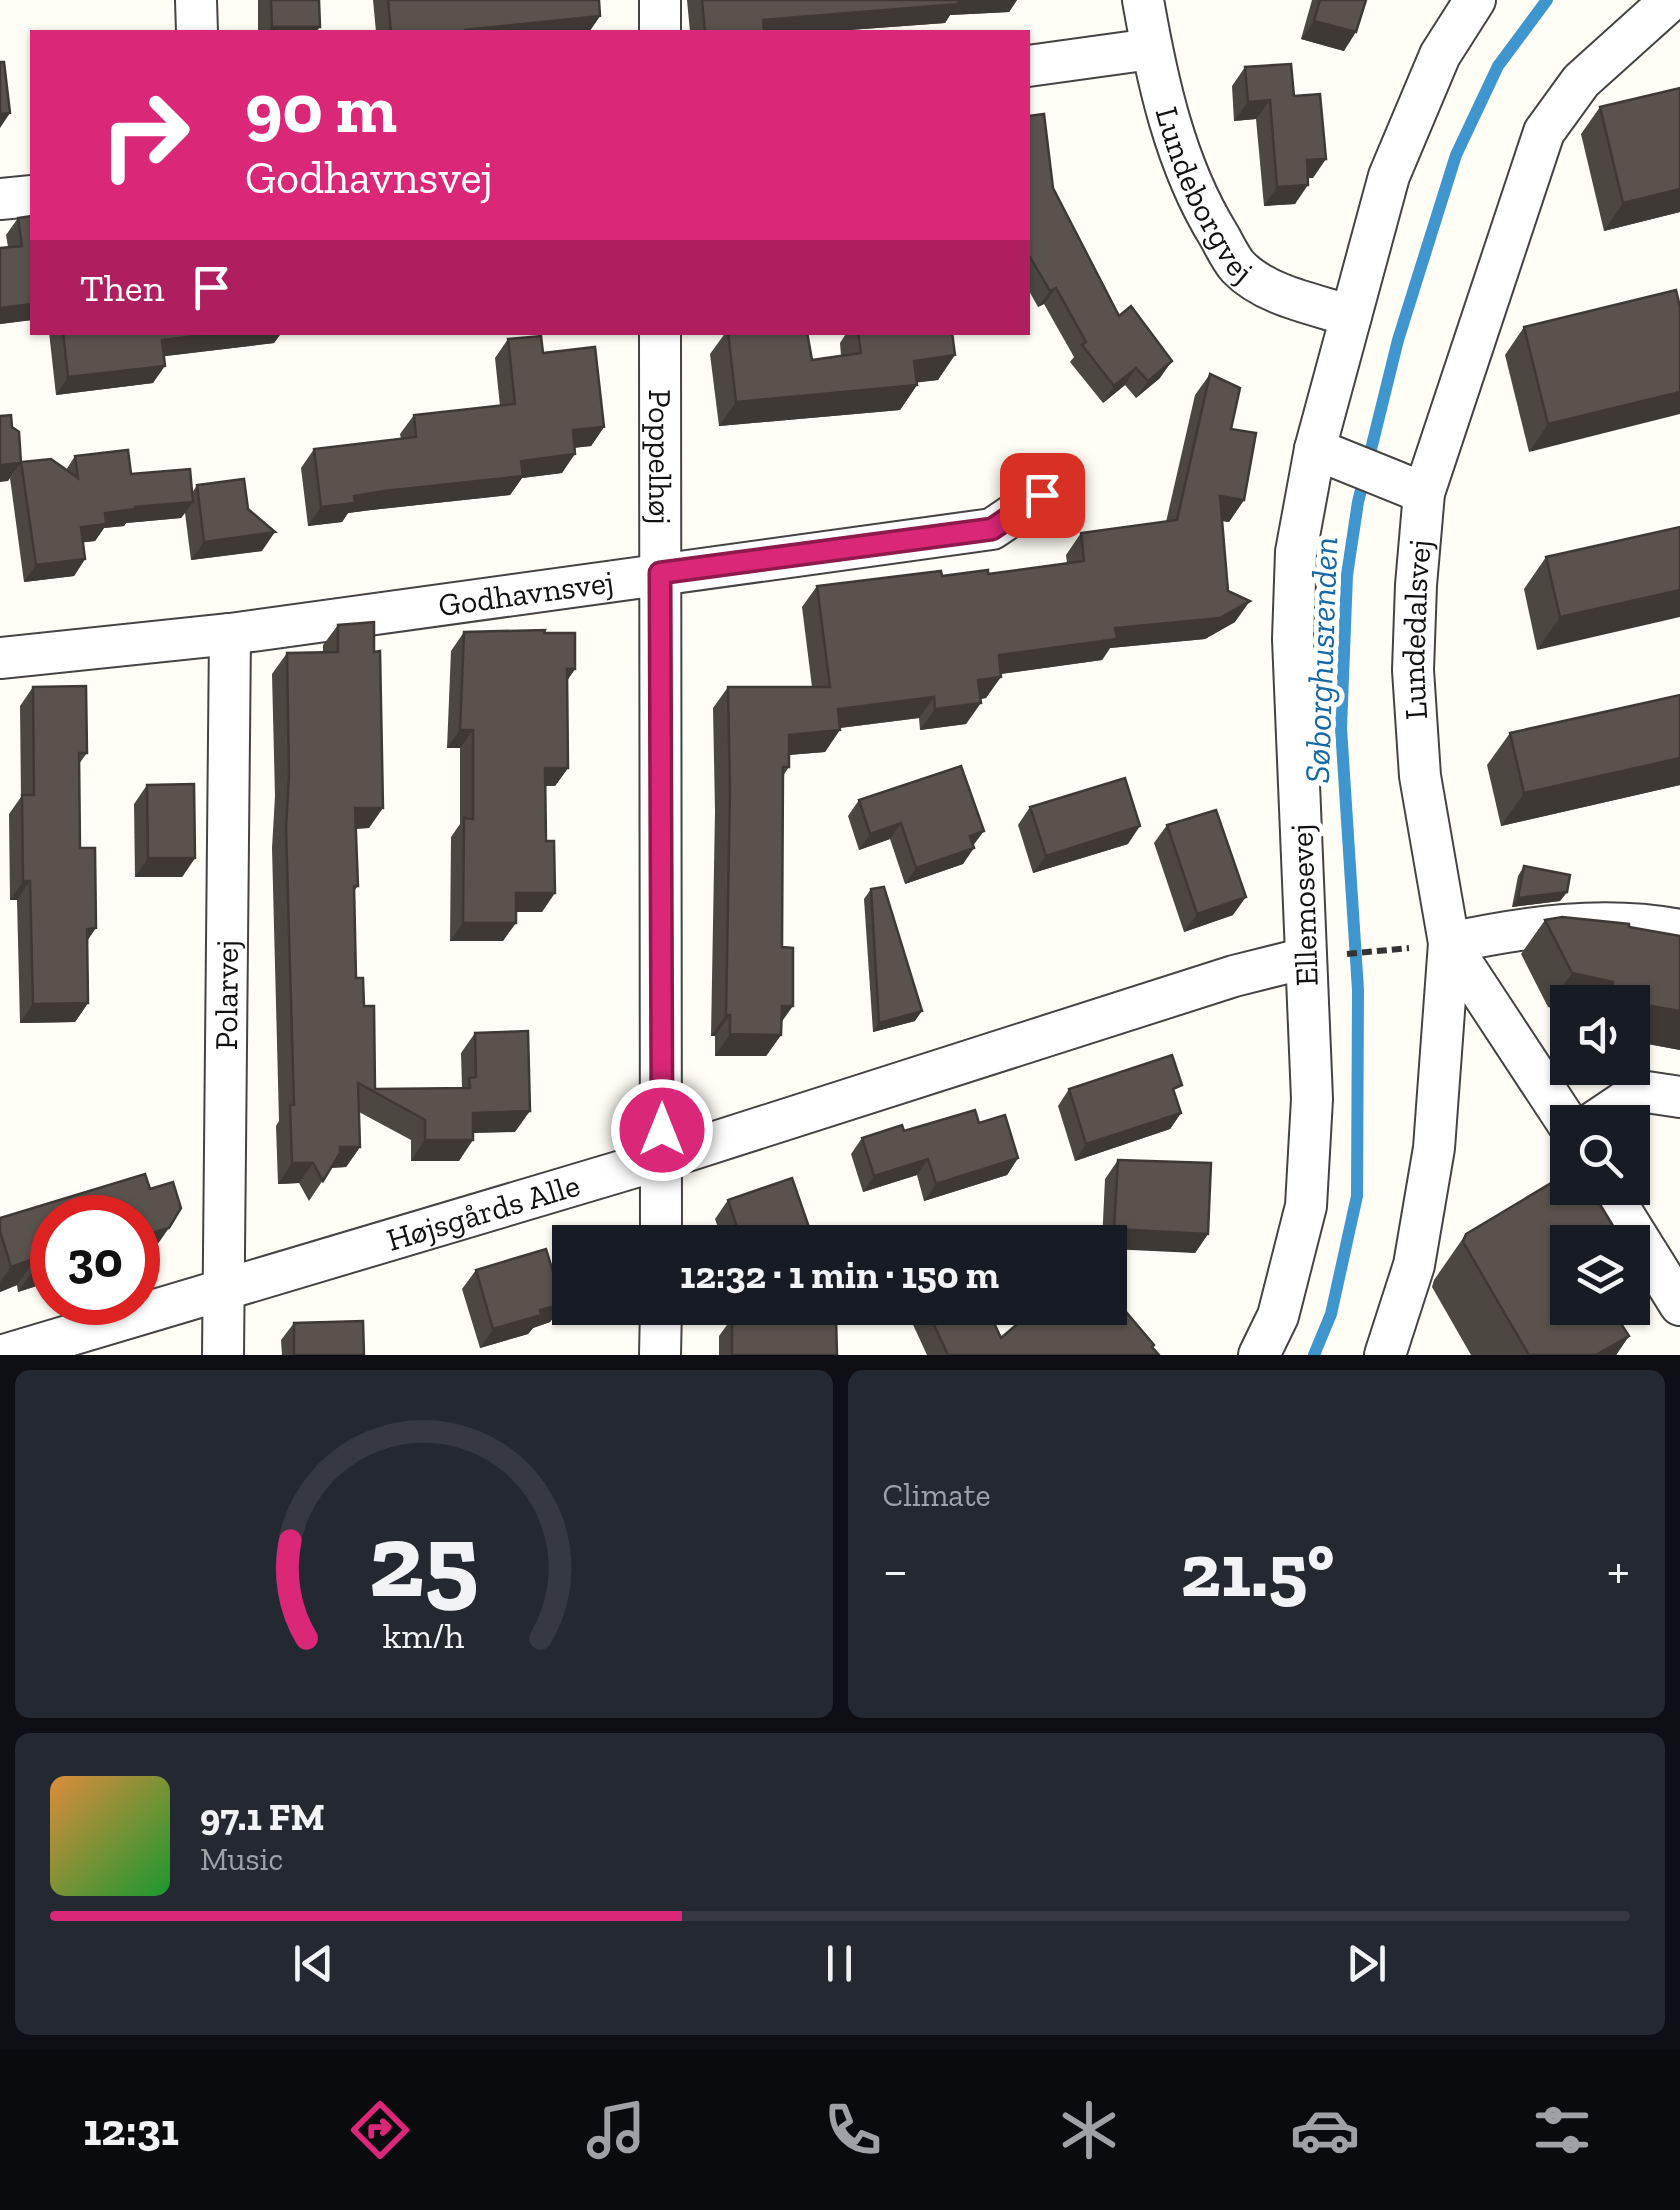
<!DOCTYPE html>
<meta charset="utf-8">
<style>
:root{--surface:#171b24;--page:#242831;--text:#f1f3f6;--muted:#9ea1a6;--line:#363941;--accent:#db2777}
body{margin:0;font-family:"Zilla Slab",serif;background:var(--page);color:var(--text);height:100vh;display:flex;flex-direction:column;font-size:38px;white-space:nowrap}
*{box-sizing:border-box;margin:0}
p{font-size:32px;color:var(--muted)}
.icon{flex:none;width:55px;height:55px;fill:none;stroke:currentColor;stroke-width:2;stroke-linecap:round;stroke-linejoin:round}
.map{position:relative;height:1355px;overflow:hidden}
.sheet{display:flex;flex-direction:column;gap:15px;padding:15px;background:#0d0f14;flex:1}
.sheet>*{flex:none}
.banner{position:absolute;left:30px;top:30px;width:1000px;height:305px;border-radius:0px;box-shadow:0 2px 8px #0004;background:#db2777;color:#fff;overflow:hidden}
.tools{position:absolute;left:1550px;top:985px;display:grid;gap:20px}
.tools a{display:grid;place-items:center;width:100px;height:100px;border-radius:0px;background:var(--surface);box-shadow:0 2px 8px #0004;font-size:50px}
.speed{position:absolute;left:30px;top:1195px;display:flex;gap:20px;font-size:50px;font-weight:700;text-align:center}
.speed>*{display:grid;place-content:center;width:130px;height:130px;border-radius:50%;background:var(--surface);box-shadow:0 2px 8px #0004;line-height:1}
.speed .limit{border:15px solid #d22;background:#fff;color:#111}
.pin{position:absolute;display:grid;place-items:center;width:85px;height:85px;color:#fff;margin:-42px;border-radius:20px;box-shadow:0 5px 15px #0006}
.me{position:absolute;width:110px;margin:-55px;rotate:0deg;stroke-linejoin:round;filter:drop-shadow(0 0 8px #0008)}
.turn{display:flex;align-items:center;gap:35px;height:210px;padding:0 50px;font-size:45px}
.turn .icon{width:130px;height:130px;stroke-width:2.5}
.turn b{display:block;font-size:70px;line-height:85px}
.then{display:flex;align-items:center;height:95px;padding:0 50px;background:#0003;gap:20px;font-size:38px}
.big{font-size:75px;font-weight:700;line-height:1.1}
.sheet .widget{flex:1;display:flex;flex-direction:column;justify-content:center;gap:15px;min-width:0;padding:0 35px;border-radius:15px;background:var(--page)}
.sheet .dial{align-items:center;gap:0}
.dial svg{height:260px;overflow:visible;fill:none;stroke:var(--line);stroke-width:7;stroke-linecap:round;text-anchor:middle}
.dial text{fill:var(--text);stroke:none}
.song{display:flex;align-items:center;gap:30px}
.cover{width:120px;height:120px;border-radius:15px;background:linear-gradient(135deg,hsl(30 70% 55%),hsl(130 70% 35%))}
.played{height:10px;border-radius:5px;background:linear-gradient(90deg,var(--accent) 40%,var(--line) 40%)}
.keys{display:flex;justify-content:space-around;direction:ltr}
.heat{display:flex;justify-content:space-between;align-items:center;font-size:55px;direction:ltr}
.sheet .tiles{flex:1;display:grid;gap:15px;grid-template-columns:1fr 1fr}
.widget:last-child{grid-column:span 2}
.trip{position:absolute;left:552px;top:1225px;width:575px;height:100px;border-radius:0px;background:var(--surface);box-shadow:0 2px 8px #0004;font-weight:700;line-height:100px;text-align:center}
.tabs{display:flex;height:160px;justify-content:space-around;align-items:center;background:#090b0e;color:var(--muted)}
.tabs .icon{width:70px;height:70px}
.tabs .selected{color:var(--accent)}
.tabs b{font-size:45px;color:var(--text)}
.map>svg:first-child{display:block}
.lines{fill:none;stroke-linecap:round;stroke-linejoin:round}
.stream{stroke:#3f96cf;stroke-width:12}
.minor-casing{stroke:#444;stroke-width:44}
.path{stroke:#333;stroke-width:6;stroke-dasharray:10 5;stroke-linecap:butt}
.minor{stroke:#fff;stroke-width:40}
.wall{fill:#4d4742}
.shaded-wall{fill:#3f3936}
.building{fill:#5a524d;stroke:#3f3936;stroke-width:2.5}
.route-casing{stroke:#8e194d;stroke-width:25}
.route{stroke:#db2777;stroke-width:18}
.labels{text-anchor:middle;stroke-width:10;stroke-linejoin:round;paint-order:stroke}
.street-label{font-size:32px;fill:#111;stroke:#fff}
.water-label{font-size:35px;font-style:italic;fill:#1768a6;stroke:#fff}
</style>
<div class="map">
<svg width="1680" height="1355" viewBox="0 0 1680 1355">
<rect width="100%" height="100%" fill="#fffdf5"/>
<g class="lines">
<path class="stream" d="M1314,1355L1331,1314L1357,1196L1358,990L1341,728L1347,575L1358,502L1398,340L1456,155L1498,66L1547,0"/>
<g class="minor-casing">
<g id="minor">
<path d="M196,0L197,32"/>
<path d="M660,0V32"/>
<path id="s1" d="M1143,0C1157,80 1175,164 1218,234C1224,244 1230,258 1238,267C1266,296 1314,304 1351,316"/>
<path d="M1028,66L1151,49"/>
<path d="M0,199L32,196"/>
<path id="s2" d="M660,332L661,1242"/>
<path d="M1315,449L1424,493"/>
<path id="s3" d="M0,658L230,634L992,529L1042,495"/>
<path d="M1449,943C1524,927 1604,915 1680,930"/>
<path d="M1449,943L1568,1124"/>
<path d="M1594,1122L1640,1091L1680,1097"/>
<path d="M1607,1188L1680,1305"/>
<path id="s4" d="M4,1355L662,1159L1234,976L1306,958"/>
<path id="s5" d="M223,1355L230,634"/>
<path d="M660,1355L661,1308"/>
<path d="M1259,1355L1278,1316L1306,1206L1312,1099L1293,639L1296,552L1315,449L1389,176L1440,55L1475,0"/>
<path id="s6" d="M1385,1355L1414,1265L1434,1148L1449,943L1420,776L1413,670L1416,585L1424,493L1544,132L1581,81L1671,0"/>
</g>
</g>
<path class="path" d="M1347,954L1409,948"/>
<use href="#minor" class="minor"/>
</g>
<g class="wall">
<path d="M258,0H319L316,32H258Z"/>
<path d="M373,0H599L600,16L589,32H376Z"/>
<path d="M687,0H1017L1009,12L950,15L945,23L822,32H690Z"/>
<path d="M1312,0H1366L1344,51L1301,39Z"/>
<path d="M1245,67L1294,96L1313,178H1308L1295,204L1264,206L1256,119L1234,121L1232,86Z"/>
<path d="M1680,88V212L1604,231L1581,134L1600,107Z"/>
<path d="M1028,116L1053,188L1119,316L1160,378L1136,398L1125,385L1103,403L1070,362L1074,357L1044,304L1038,307L1028,289Z"/>
<path d="M18,218L32,320L0,324V248L8,247L6,235Z"/>
<path d="M1676,290L1529,452L1505,355L1524,327Z"/>
<path d="M49,332H282L274,343L164,356L153,383L56,395Z"/>
<path d="M726,332H807L812,360L841,356L840,343L847,332H952L938,380L917,382V385L900,410L719,426L710,354Z"/>
<path d="M508,339L543,353L604,427L591,446L574,448L562,473L522,478L510,495L371,510L348,513L342,522L308,526L301,468L314,449L401,439L400,434L414,415L500,406L495,358Z"/>
<path d="M1210,374L1231,429L1244,500L1229,522L1222,521L1228,591L1235,622L1205,639L1110,648L1102,660L1001,674L986,698L981,699L966,724L920,730L919,718L840,728L825,752L789,755V767L783,776L781,1035L766,1056H715V1036H711L715,811L713,708L728,687H812L802,607L817,586L988,574L1067,563L1066,555L1081,533L1166,522L1195,395Z"/>
<path d="M75,456L192,493L197,485L248,509L262,551L191,560L185,513L181,518L126,523L124,526L104,528L95,541L83,542L85,559L74,576L24,582L10,478L21,462L66,470Z"/>
<path d="M1680,527L1537,650L1524,589L1546,557Z"/>
<path d="M338,625L369,828L356,829L358,886L354,891L356,978L364,1006L375,1089L462,1088L461,1053L475,1033L515,1132L473,1133L459,1161H411V1140L359,1112L360,1147L346,1167L331,1168L309,1201L299,1183L278,1184L276,1126L279,1121L272,848L275,796L272,674L287,653L323,652V645Z"/>
<path d="M464,632L544,633L575,669L567,681L568,768L555,786H545L542,912H516L503,941H450L451,837L460,824V748H447L451,651Z"/>
<path d="M33,687L87,753L79,764L80,848L87,942L88,1003L75,1022L20,1023L17,900H10L9,814L21,797L20,706Z"/>
<path d="M1680,695V785L1501,826L1487,765L1510,733Z"/>
<path d="M147,785L195,858L182,877H135L134,804Z"/>
<path d="M859,800L973,846L963,864L905,884L890,839L859,850L848,816Z"/>
<path d="M1030,807L1128,844L1033,873L1018,825Z"/>
<path d="M1167,825L1233,915L1184,932L1154,843Z"/>
<path d="M1524,866L1567,892L1560,901L1512,907L1518,876Z"/>
<path d="M871,889L915,1021L873,1032L864,899Z"/>
<path d="M1545,920L1629,927L1680,936V1050L1632,1041V1002H1568L1548,1007L1521,954Z"/>
<path d="M1069,1089L1175,1095L1181,1113L1170,1129L1075,1161L1058,1106Z"/>
<path d="M979,1123L1018,1158L1007,1175L924,1201L917,1175L863,1192L851,1154L862,1138Z"/>
<path d="M1118,1160L1208,1234L1195,1253L1102,1242L1105,1179Z"/>
<path d="M145,1174L150,1189L173,1182L181,1208L150,1255L138,1259V1218H52V1285H50L49,1282L18,1292L17,1285L0,1292V1218Z"/>
<path d="M728,1200L812,1242H723L715,1219Z"/>
<path d="M1466,1234L1617,1317L1629,1336L1616,1355H1471L1432,1287L1434,1280Z"/>
<path d="M476,1270L563,1304L550,1322L533,1328L528,1334L480,1348L462,1289Z"/>
<path d="M744,1308H811V1317L837,1355H719V1336L732,1318H748Z"/>
<path d="M898,1308H987L1001,1338L1152,1348L1159,1355H927L909,1316L903,1319Z"/>
<path d="M294,1323L364,1355H282L281,1340Z"/>
</g>
<g class="shaded-wall">
<path d="M956,0H1017L1009,12L950,15L945,23L822,32H754L763,20Z"/>
<path d="M600,16L589,32H464L465,30Z"/>
<path d="M1314,21L1356,32L1344,51L1301,39Z"/>
<path d="M272,27H320L316,32H268Z"/>
<path d="M1270,100L1256,119L1234,121L1248,102Z"/>
<path d="M10,113L0,128V114Z"/>
<path d="M1326,159L1313,178L1293,179L1307,160Z"/>
<path d="M1308,185L1295,204L1264,206L1277,187Z"/>
<path d="M1680,189V212L1604,231L1623,203Z"/>
<path d="M1056,288L1044,304L1038,307L1050,291Z"/>
<path d="M32,304V320L0,324V308Z"/>
<path d="M229,332H282L274,343L150,358L162,340Z"/>
<path d="M955,355L938,380L897,385L914,361Z"/>
<path d="M1172,361L1160,378L1136,398L1148,381Z"/>
<path d="M165,366L153,383L56,395L68,377Z"/>
<path d="M1136,368L1125,385L1103,403L1114,386Z"/>
<path d="M917,385L900,410L719,426L736,402Z"/>
<path d="M1680,392V414L1529,452L1548,424Z"/>
<path d="M604,427L591,446L559,449L573,430Z"/>
<path d="M575,454L562,473L522,478L510,495L371,510L348,513L342,522L308,526L321,507L354,496L521,461Z"/>
<path d="M21,463L8,481L0,482V465Z"/>
<path d="M1220,496L1244,500L1229,522L1206,518Z"/>
<path d="M193,502L181,518L126,523L124,526L104,528L95,541L70,544L81,527L105,513L135,507Z"/>
<path d="M275,532L262,551L191,560L204,542Z"/>
<path d="M85,559L74,576L24,582L36,565Z"/>
<path d="M1680,590V617L1537,650L1560,617Z"/>
<path d="M1250,601L1235,622L1205,639L1110,648L1102,660L984,676L999,655L1115,628Z"/>
<path d="M567,669H575L562,687Z"/>
<path d="M1001,677L986,698L963,701L978,680Z"/>
<path d="M934,697L919,718L823,730L838,709Z"/>
<path d="M981,703L966,724L920,730L935,709Z"/>
<path d="M460,730H473L460,748H447Z"/>
<path d="M840,730L825,752L774,756L789,735Z"/>
<path d="M1680,758V785L1501,826L1524,793Z"/>
<path d="M545,768H568L555,786H532Z"/>
<path d="M355,808H383L369,828L341,829Z"/>
<path d="M901,823L890,839L859,850L870,834Z"/>
<path d="M1140,826L1128,844L1033,873L1046,856Z"/>
<path d="M984,831L972,847L970,836Z"/>
<path d="M974,848L963,864L905,884L916,868Z"/>
<path d="M148,858H195L182,877H135Z"/>
<path d="M23,881H30L17,900H10Z"/>
<path d="M1567,892L1560,901L1512,907L1518,898Z"/>
<path d="M516,893H555L542,912H503Z"/>
<path d="M1246,897L1233,915L1184,932L1197,914Z"/>
<path d="M463,923H516L503,941H450Z"/>
<path d="M96,928L83,947L87,929Z"/>
<path d="M1572,973L1613,982L1599,1002H1568V1012L1548,1007Z"/>
<path d="M88,1003L75,1022L20,1023L33,1004Z"/>
<path d="M1632,1003L1680,1011V1050L1632,1041Z"/>
<path d="M782,1006H793L778,1027Z"/>
<path d="M922,1011L915,1021L873,1032L879,1023Z"/>
<path d="M726,1015H730L715,1036H711Z"/>
<path d="M730,1034L781,1035L766,1056H715Z"/>
<path d="M530,1111L515,1132L458,1133L473,1113Z"/>
<path d="M1181,1113L1170,1129L1075,1161L1086,1144Z"/>
<path d="M425,1140H473L459,1161H411Z"/>
<path d="M340,1147H360L346,1167L326,1168Z"/>
<path d="M1018,1158L1007,1175L924,1201L936,1184Z"/>
<path d="M928,1159L917,1175L863,1192L874,1176Z"/>
<path d="M292,1163H313L299,1183L278,1184Z"/>
<path d="M169,1228L150,1255L138,1259V1237Z"/>
<path d="M1114,1229L1208,1234L1195,1253L1110,1249V1242H1105Z"/>
<path d="M36,1258L17,1285L0,1292V1282L11,1267Z"/>
<path d="M52,1260V1277L49,1282L18,1292L37,1265Z"/>
<path d="M1644,1278L1632,1295V1285Z"/>
<path d="M563,1304L550,1322L533,1328L528,1334L480,1348L493,1329L540,1310Z"/>
<path d="M911,1308H916L909,1316L903,1319Z"/>
<path d="M1601,1308H1624L1613,1323Z"/>
<path d="M1629,1336L1616,1355H1596Z"/>
</g>
<g class="building">
<path d="M271,0H319L320,27H272Z"/>
<path d="M388,0H599L600,16L465,30V32H391Z"/>
<path d="M702,0H958V4L763,20L764,32H705Z"/>
<path d="M1320,0H1366L1356,32L1314,21Z"/>
<path d="M0,62H4L10,113L0,114Z"/>
<path d="M1291,64L1294,96L1320,94L1326,159L1307,160L1308,185L1277,187L1270,100L1248,102L1245,67Z"/>
<path d="M1680,88V189L1623,203L1600,107Z"/>
<path d="M1044,114L1053,188L1119,316L1131,306L1172,361L1148,381L1136,368L1114,386L1082,345L1086,342L1056,288L1050,291L1028,254V116Z"/>
<path d="M32,216V304L0,308V248L22,246L18,218Z"/>
<path d="M1676,290L1680,307V392L1548,424L1524,327Z"/>
<path d="M63,332H229L162,340L165,366L68,377Z"/>
<path d="M728,332H807L812,360L861,353L858,332H952L955,355L914,361L917,385L736,402Z"/>
<path d="M541,336L543,353L595,347L604,427L573,430L575,454L521,461L523,476L384,491L354,496L355,503L321,507L314,449L416,437L414,415L515,404L508,339Z"/>
<path d="M1210,374L1240,388L1231,429L1256,433L1244,500L1220,496L1228,591L1250,601L1220,618L1115,628L1117,639L999,655L1001,677L978,680L981,703L935,709L934,697L838,709L840,730L789,735V767H783L782,947L793,948V1006H782L781,1035L730,1034V1015H726L730,790L728,687H830L817,586L941,571L942,576L988,570V574L1084,561L1081,533L1177,520Z"/>
<path d="M11,415L12,427L19,432L21,463L0,465V416Z"/>
<path d="M128,450L131,474L190,469L193,502L135,507V509L105,513L106,524L81,527L85,559L36,565L21,462L51,459L78,478L75,456Z"/>
<path d="M244,479L248,509L275,532L204,542L197,485Z"/>
<path d="M1680,527V590L1560,617L1546,557Z"/>
<path d="M374,622V652L380,651L383,808H355L358,886H354L356,978H363L364,1006H374L375,1089L470,1088L469,1078L476,1077L475,1033L528,1031L530,1111L473,1113V1140H425V1120L358,1083L360,1147H340V1153L323,1181L313,1163H292L290,1105H294L286,828L289,775L287,653L338,652V625Z"/>
<path d="M545,630L544,633H575V669H567L568,768H545L546,841H554L555,893H516V923H463L464,818L473,819V730H460L464,632Z"/>
<path d="M86,686L87,753H79L80,848H95L96,928L87,929L88,1003L33,1004L30,881H23L22,795H34L33,687Z"/>
<path d="M1680,695V758L1524,793L1510,733Z"/>
<path d="M961,766L984,831L970,836L974,848L916,868L901,823L870,834L859,800Z"/>
<path d="M1125,778L1140,826L1046,856L1030,807Z"/>
<path d="M194,784L195,858H148L147,785Z"/>
<path d="M1216,810L1246,897L1197,914L1167,825Z"/>
<path d="M1524,866L1570,875L1567,892L1518,898Z"/>
<path d="M884,887L922,1011L879,1023L871,889Z"/>
<path d="M1562,917L1629,924V927L1680,936V1011L1611,999L1613,982L1572,973L1545,920Z"/>
<path d="M1172,1055L1182,1085L1173,1089L1181,1113L1086,1144L1069,1089Z"/>
<path d="M975,1110L979,1123L1005,1115L1018,1158L936,1184L928,1159L874,1176L862,1138L902,1125L904,1131Z"/>
<path d="M1118,1160L1211,1163L1208,1234L1114,1229Z"/>
<path d="M1568,1173V1188H1590L1623,1242H1568V1308H1611L1629,1336L1596,1355H1529L1463,1242L1466,1234Z"/>
<path d="M145,1174L150,1189L173,1182L181,1208L169,1228L138,1237V1218H52V1260L37,1265L36,1258L11,1267L0,1231V1218Z"/>
<path d="M792,1178L812,1236V1242H742L728,1200Z"/>
<path d="M546,1249L563,1304L540,1310L541,1315L493,1329L476,1270Z"/>
<path d="M1632,1258L1644,1278L1632,1285Z"/>
<path d="M1110,1293L1154,1345L1152,1347L1159,1355H948L926,1308H987L1001,1338L1036,1308H1056L1057,1309L1059,1308H1110Z"/>
<path d="M764,1308H811V1317H836L837,1355H732V1318L767,1317Z"/>
<path d="M363,1321L364,1355H294V1323Z"/>
</g>
<g class="lines">
<g class="route-casing">
<path id="route" d="M662,1130L660,573L992,529L1042,495"/>
</g>
<use href="#route" class="route"/>
</g>
<g class="labels">
<g class="street-label">
<text dy="11" stroke="none"><textPath href="#s1" startOffset="205">Lundeborgvej</textPath></text>
<text dy="11" stroke="none"><textPath href="#s2" startOffset="125">Poppelhøj</textPath></text>
<text dy="11" stroke="none"><textPath href="#s3" startOffset="530">Godhavnsvej</textPath></text>
<text dy="11" stroke="none"><textPath href="#s6" startOffset="735">Lundedalsvej</textPath></text>
<text transform="translate(1304 905) rotate(-92)" y="11">Ellemosevej</text>
<text dy="11" stroke="none"><textPath href="#s5" startOffset="360">Polarvej</textPath></text>
<text dy="11" stroke="none"><textPath href="#s4" startOffset="500">Højsgårds Alle</textPath></text>
</g>
<g class="water-label">
<text transform="translate(1321 660) rotate(-88)" y="12">Søborghusrenden</text>
</g>
</g>
</svg>
<div class="tools">
<a><svg class="icon" aria-label="sound" viewBox="0 0 24 24"><path d="M4 9h4l5-4v14l-5-4H4zM17 9q2 3 0 6"/></svg></a>
<a><svg class="icon" aria-label="search" viewBox="0 0 24 24"><circle cx="10" cy="10" r="6"/><path d="M15 15l6 6"/></svg></a>
<a><svg class="icon" aria-label="layers" viewBox="0 0 24 24"><path d="M12 4l9 5-9 5-9-5zM3 14l9 5 9-5"/></svg></a>
</div>
<div class="speed"><div class="limit">30</div></div>
<div class="pin" style="left:1042px;top:495px;background:#d93025"><svg class="icon" aria-label="arrive" viewBox="0 0 24 24"><path d="M6 21V4h12l-3 4 3 4H6"/></svg></div>
<svg class="me" style="left:662px;top:1130px" viewBox="-20 -20 40 40"><circle r="17" fill="#db2777" stroke="#fff" stroke-width="3"/><path d="M0-11L8 9 0 5-8 9z" fill="#fff"/></svg>
<div class="trip">12:32 · 1 min · 150 m</div>
<div class="banner">
<div class="turn"><svg class="icon" aria-label="right" viewBox="0 0 24 24"><path d="M7 20v-9h11M14 6l5 5-5 5"/></svg><div><b>90 m</b>Godhavnsvej</div></div>
<div class="then">Then<svg class="icon" aria-label="arrive" viewBox="0 0 24 24"><path d="M6 21V4h12l-3 4 3 4H6"/></svg></div>
</div>
</div>
<section class="sheet">
<div class="tiles">
<div class="widget dial"><svg viewBox="0 0 100 80">
<path d="M14 69A42 42 0 1 1 86 69"/>
<path d="M14 69A42 42 0 0 1 9 39" stroke="#db2777"/>
<text x="50" y="56" font-size="32" font-weight="700">25</text>
<text x="50" y="72" font-size="11">km/h</text>
</svg></div>
<div class="widget"><p>Climate</p>
<div class="heat"><a>−</a><b class="big">21.5°</b><a>+</a></div>
</div>
<div class="widget">
<div class="song"><i class="cover"></i><div><b>97.1 FM</b><p>Music</p></div></div>
<div class="played"></div>
<div class="keys"><svg class="icon" aria-label="previous" viewBox="0 0 24 24"><path d="M18 5L8 12l10 7zM5 5v14"/></svg><svg class="icon" aria-label="pause" viewBox="0 0 24 24"><path d="M8 5v14M16 5v14"/></svg><svg class="icon" aria-label="next" viewBox="0 0 24 24"><path d="M6 5l10 7-10 7zM19 5v14"/></svg></div>
</div>
</div>
</section>
<nav class="tabs">
<b>12:31</b>
<svg class="icon selected" aria-label="directions" viewBox="0 0 24 24"><path d="M12 3l9 9-9 9-9-9zM9 14v-3h6M13 9l2 2-2 2"/></svg>
<svg class="icon" aria-label="music" viewBox="0 0 24 24"><path d="M9 18V5l10-2v13"/><circle cx="6" cy="18" r="3"/><circle cx="16" cy="16" r="3"/></svg>
<svg class="icon" aria-label="phone" viewBox="0 0 24 24"><path d="M5 4h4l2 5-3 2q2 4 5 5l2-3 5 2v4C11 20 4 13 5 4z"/></svg>
<svg class="icon" aria-label="climate" viewBox="0 0 24 24"><path d="M12 3v18M4 7l16 10M4 17L20 7"/></svg>
<svg class="icon" aria-label="car" viewBox="0 0 24 24"><path d="M5 17H2v-5l4-1 3-4h7l3 4 3 1v5h-3M9 17h6M6 11h13"/><circle cx="7" cy="17" r="2"/><circle cx="17" cy="17" r="2"/></svg>
<svg class="icon" aria-label="filters" viewBox="0 0 24 24"><path d="M4 7h16M4 17h16"/><circle cx="9" cy="7" r="2"/><circle cx="15" cy="17" r="2"/></svg>
</nav>
